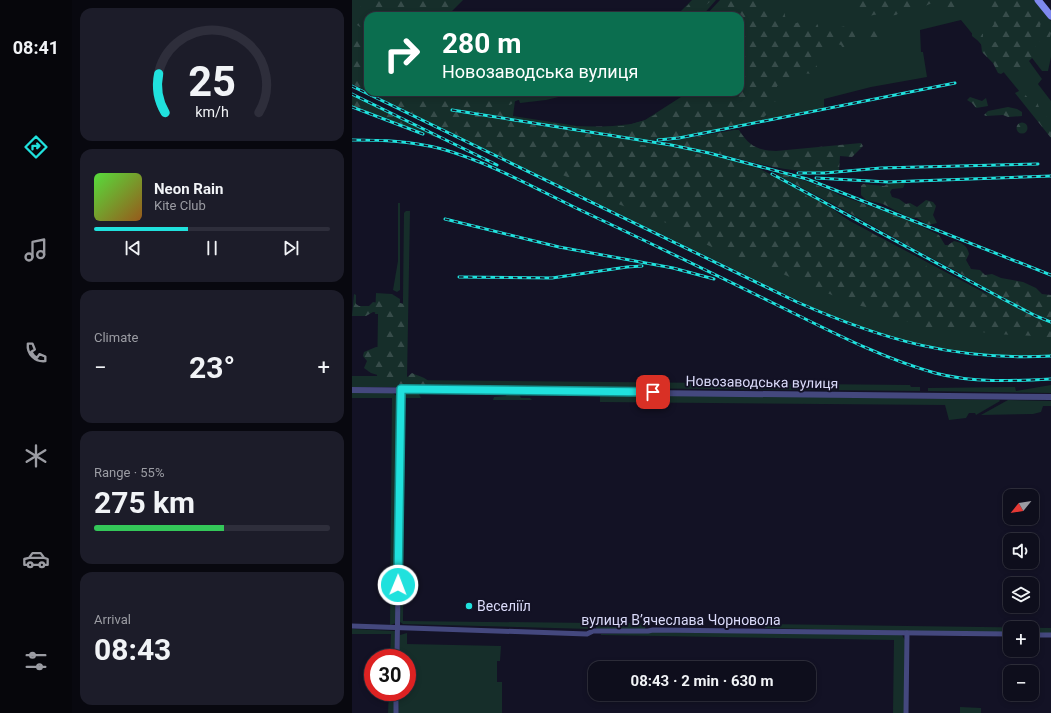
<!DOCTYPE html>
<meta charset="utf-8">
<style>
:root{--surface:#0e0e1c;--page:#1c1c29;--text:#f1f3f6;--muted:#9b9ca3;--line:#2e2e3b;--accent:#20e1dd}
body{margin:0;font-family:Roboto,sans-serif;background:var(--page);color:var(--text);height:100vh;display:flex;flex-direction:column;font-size:15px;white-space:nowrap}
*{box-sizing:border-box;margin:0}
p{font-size:13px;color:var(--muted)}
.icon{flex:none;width:22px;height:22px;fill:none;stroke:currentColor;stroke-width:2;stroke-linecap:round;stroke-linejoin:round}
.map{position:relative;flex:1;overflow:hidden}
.drawer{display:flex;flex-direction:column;gap:8px;padding:8px;background:#08080f;width:280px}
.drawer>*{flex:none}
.hud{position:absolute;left:12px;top:12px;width:380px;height:84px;border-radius:12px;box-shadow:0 2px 6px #0003,0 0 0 1px var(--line);background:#0b6e4f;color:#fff;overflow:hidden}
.needle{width:26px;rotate:240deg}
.controls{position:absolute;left:651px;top:489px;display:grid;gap:8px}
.controls a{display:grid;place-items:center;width:36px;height:36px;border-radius:8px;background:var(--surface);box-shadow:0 2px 6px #0003,0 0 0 1px var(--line);font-size:20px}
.speed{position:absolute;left:12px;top:649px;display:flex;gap:8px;font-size:20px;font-weight:700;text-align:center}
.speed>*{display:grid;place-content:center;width:52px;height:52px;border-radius:50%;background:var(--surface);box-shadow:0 2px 6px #0003,0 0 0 1px var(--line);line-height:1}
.speed .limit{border:6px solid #d22;background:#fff;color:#111}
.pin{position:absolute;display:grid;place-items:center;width:34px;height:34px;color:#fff;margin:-17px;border-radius:8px;box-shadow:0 2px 6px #0006}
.me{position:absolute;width:44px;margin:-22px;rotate:1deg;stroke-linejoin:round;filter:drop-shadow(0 0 3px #0008)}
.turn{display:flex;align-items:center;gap:14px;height:84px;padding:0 12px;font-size:18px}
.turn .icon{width:52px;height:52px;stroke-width:2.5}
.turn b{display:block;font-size:28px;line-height:34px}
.big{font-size:30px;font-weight:700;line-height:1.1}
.drawer .tile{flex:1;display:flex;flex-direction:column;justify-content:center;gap:6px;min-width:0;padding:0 14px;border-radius:12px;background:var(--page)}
.drawer .dial{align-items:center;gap:0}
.dial svg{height:104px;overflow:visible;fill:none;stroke:var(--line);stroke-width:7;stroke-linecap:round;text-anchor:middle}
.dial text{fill:var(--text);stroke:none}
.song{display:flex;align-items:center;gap:12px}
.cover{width:48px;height:48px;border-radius:6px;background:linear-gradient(135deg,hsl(110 70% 55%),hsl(30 70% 35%))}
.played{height:4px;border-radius:2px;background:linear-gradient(90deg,var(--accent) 40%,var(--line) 40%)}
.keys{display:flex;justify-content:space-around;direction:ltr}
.heat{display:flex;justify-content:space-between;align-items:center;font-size:22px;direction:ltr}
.charge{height:6px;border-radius:3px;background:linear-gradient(90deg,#34c759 55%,var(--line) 0)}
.trip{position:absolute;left:236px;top:661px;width:228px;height:40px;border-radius:12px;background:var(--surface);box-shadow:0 2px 6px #0003,0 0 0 1px var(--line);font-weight:700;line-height:40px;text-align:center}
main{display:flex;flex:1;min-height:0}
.tabs{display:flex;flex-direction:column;width:72px;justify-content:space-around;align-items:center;background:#06060b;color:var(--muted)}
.tabs .icon{width:28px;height:28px}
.tabs .active{color:var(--accent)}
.tabs b{font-size:18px;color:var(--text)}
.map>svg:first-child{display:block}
.green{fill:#162e2a}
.forest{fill:url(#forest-firs)}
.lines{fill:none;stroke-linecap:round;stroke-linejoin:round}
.minor{stroke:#44487e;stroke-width:5}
.tertiary{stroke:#44487e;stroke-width:6}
.secondary{stroke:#7f89ee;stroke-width:7}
.rail-casing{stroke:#20e1dd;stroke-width:3}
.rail{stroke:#131225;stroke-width:1.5;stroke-dasharray:4.5;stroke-linecap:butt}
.route-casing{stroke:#159290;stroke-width:10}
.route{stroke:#20e1dd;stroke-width:7}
.poi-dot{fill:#20e1dd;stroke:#131225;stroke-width:1.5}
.labels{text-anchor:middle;stroke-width:4;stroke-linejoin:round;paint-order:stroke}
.street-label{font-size:14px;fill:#dbdbfa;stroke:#131225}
.poi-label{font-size:14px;fill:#dbdbfa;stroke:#131225;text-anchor:start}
</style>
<main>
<nav class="tabs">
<b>08:41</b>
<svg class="icon active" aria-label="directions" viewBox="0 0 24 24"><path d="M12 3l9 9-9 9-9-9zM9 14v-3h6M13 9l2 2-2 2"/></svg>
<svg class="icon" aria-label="music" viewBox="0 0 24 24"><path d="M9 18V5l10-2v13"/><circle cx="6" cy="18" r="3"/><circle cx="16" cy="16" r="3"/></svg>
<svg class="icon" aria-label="phone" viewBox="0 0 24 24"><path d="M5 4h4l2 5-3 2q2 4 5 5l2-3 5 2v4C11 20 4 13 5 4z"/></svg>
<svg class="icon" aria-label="climate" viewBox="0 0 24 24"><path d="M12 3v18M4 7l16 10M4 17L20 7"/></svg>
<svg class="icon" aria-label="car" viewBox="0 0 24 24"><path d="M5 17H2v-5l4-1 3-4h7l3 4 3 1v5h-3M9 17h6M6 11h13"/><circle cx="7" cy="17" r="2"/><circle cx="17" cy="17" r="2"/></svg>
<svg class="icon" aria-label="filters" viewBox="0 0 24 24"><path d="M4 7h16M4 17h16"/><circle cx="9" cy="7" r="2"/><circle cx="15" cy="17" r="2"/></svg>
</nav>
<section class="drawer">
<div class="tile dial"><svg viewBox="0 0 100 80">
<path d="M14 69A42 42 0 1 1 86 69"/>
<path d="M14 69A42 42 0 0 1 9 39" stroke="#20e1dd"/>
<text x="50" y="56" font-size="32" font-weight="700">25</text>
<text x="50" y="72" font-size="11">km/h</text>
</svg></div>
<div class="tile">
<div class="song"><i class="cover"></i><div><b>Neon Rain</b><p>Kite Club</p></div></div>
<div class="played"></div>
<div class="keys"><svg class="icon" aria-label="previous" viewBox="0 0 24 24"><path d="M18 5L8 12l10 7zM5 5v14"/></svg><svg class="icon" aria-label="pause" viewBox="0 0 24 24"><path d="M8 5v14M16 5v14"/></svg><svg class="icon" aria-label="next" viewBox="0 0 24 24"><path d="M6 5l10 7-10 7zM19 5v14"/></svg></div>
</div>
<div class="tile"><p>Climate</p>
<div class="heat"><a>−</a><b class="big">23°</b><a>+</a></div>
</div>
<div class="tile"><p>Range · 55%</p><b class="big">275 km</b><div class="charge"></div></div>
<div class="tile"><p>Arrival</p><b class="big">08:43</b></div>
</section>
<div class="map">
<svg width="699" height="713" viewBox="0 0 699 713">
<defs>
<pattern id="forest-firs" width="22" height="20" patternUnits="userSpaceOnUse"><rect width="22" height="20" fill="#162e2a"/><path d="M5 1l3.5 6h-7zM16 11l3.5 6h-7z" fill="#374c4a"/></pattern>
</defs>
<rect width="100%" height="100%" fill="#131225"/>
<g class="green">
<path d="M0,0H100L93,16H16V89L0,82Z"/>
<path d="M340,0H364L350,16H324Z"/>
<path d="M368,0H682L699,21V57L696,71H690L680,58L677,61L690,79L686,84L699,101V130L609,20L568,30L569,52H571L575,77L519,87L472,99V108L327,137L300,140H277L100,110L319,146L386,161L408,169L460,195L496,220L633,293L639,294L684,318L699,323V355C604,359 532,341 447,301L59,113L21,92H228L194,100L168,103L167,100L163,101L161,116L225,126L251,127L279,124L293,120L332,95V92H388V16H353Z"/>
<path d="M46,203H48V290L45,292L41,290L46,261Z"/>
<path d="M54,211H58L55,380L558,385L559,387H568V391L52,386L50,383L52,213Z"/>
<path d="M24,293L40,294L48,299L46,385L44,387H0V376H25L26,314H23Z"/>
<path d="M699,385V393L576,391V388L663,387L664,391Z"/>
<path d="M53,392H66L69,398H53L51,621L241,623L239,629L51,624L48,622L51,394Z"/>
<path d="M0,393H41L47,398L44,623L38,625L40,398H0Z"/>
<path d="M155,393L167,394L169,398H178L180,400H141L142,397L154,396Z"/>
<path d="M251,393L647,400L648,401L624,415L623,413H617L614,418L597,420L593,405L248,402V396Z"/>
<path d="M656,400L699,401V406H691L689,412L681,414L629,415Z"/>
<path d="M243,623H294L293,629H244Z"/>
<path d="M411,624L699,628V634L680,633V628H658V633L413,628Z"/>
<path d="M0,629L43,631L44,658H38L39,634H0Z"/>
<path d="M302,632L550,635L553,640L552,713H541L542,640L249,635V634Z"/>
<path d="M55,633V644L149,646L148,661H145V682H150V713H46L47,692H55V658H47L48,635Z"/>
<path d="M37,692H43V713H36Z"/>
<path d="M608,707L629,708V713H608Z"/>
</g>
<g class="forest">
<path d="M18,0H111L100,11L94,12L93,16H48L50,13L42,9L39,11L40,16H36L32,7L29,10H20V1Z"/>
<path d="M341,0H360L346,12V16H325Z"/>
<path d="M374,0H408L409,2L407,10L418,7L426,13L432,10L434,21L445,23L451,17H457L466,25L467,37L474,36L477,29L495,26L503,33L504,45L492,50L489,45L485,44L482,49H473L468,54L459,57L457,60L465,66L462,74L447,73L441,80L425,86V91L429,95L425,101L417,104L416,113L410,119L327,137L299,139L277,138L140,115L152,109H157L161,117L225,127L273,126L294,120L333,97V92H388V16H386L387,10L384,7H376L372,3Z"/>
<path d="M499,0H612L604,14L589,6L585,1L573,6L566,4L563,9L550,11L544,15L533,16L527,14L511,17L501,9Z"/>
<path d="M638,0H677L691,16C692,22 684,25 691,31L696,29L699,33L698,37L693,41L694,47L683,37L679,39L678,41L689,52L676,60L669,75L650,59L649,61L652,72L649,74L646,73L641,63L630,52L629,43L620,36V32L625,31L631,34V40C637,45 643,43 649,39V36L639,34L640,27L642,24L638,17L640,10L636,3Z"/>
<path d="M12,4L16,8L14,13L8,12L6,13L7,17L0,20V9H5Z"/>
<path d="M9,20L16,24V92L0,84V33L3,31L13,36L15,34L13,30L5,25Z"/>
<path d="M524,28L535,36L528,42L518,45L514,44L513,39Z"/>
<path d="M669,90L677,99L685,102L688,110L694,114L695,122L699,127V138L663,93Z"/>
<path d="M16,92H223L188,99L165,100L158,105C141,101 146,114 133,114C122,114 109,107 99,110L100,111L237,134L290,145L318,148L391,164L438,184L456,197L462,198L470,202L499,222L571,261L574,263L575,274L577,275L592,273L634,295L642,297L699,325V341L683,336L644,334L614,330H575L554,321L542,320L523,309L509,306L467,290L397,259H387L375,254L338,237L322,226L246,196L234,184L205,173L190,161L181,159L165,164Z"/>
<path d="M0,95L88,136L97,142L0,106Z"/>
<path d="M618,97L630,101L634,98L636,106L624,108L620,103L615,100Z"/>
<path d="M656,107L665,109L670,112V116L656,117L651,115L634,116L632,115L636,111Z"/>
<circle cx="670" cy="128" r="5.5"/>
<path d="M382,130H387C397,146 405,150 424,151L509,143L511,146L500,157L488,156L487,171C439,176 396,160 350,150C337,148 320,148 308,143Z"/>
<path d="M427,173C442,177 451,180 464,185C472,189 480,190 487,195L554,219L587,235L593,245H596L602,241C610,243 615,245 617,254L614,260L619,269L628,270L633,275L640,274L649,278L671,282L684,288L690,294L699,295V320C665,308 635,288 604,271C545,240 487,206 427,176L425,175Z"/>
<path d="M537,183H553L551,188L540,189L538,192L540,197L547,199L554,204L558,203L565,207L574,200L581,202L584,206L581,215L585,223L576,225L565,218H558L531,204L514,200L509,195V186L511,184L532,186Z"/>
<path d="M2,294L4,295V304L7,306H17L21,302L26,303L25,297L29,295L44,302L52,304L54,308L55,338L52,377L54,378L60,373C65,376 74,377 77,382L75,386L34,383L29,376L19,373L12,368L15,361L11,356L12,352L24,347L38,348L40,345L34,339V317H30L27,313L21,312L14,316H0Z"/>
</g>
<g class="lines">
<g class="minor">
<path d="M0,626L235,634L241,631H296L301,630L658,634"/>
<path d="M680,635H699"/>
<path d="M45,658L49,389"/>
<path d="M44,713V692"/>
<path d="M554,713L555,633"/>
</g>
<path class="tertiary" d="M0,390L699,397"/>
<path class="secondary" d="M686,0L699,16"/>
<g class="rail-casing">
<g id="rail">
<path d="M0,86L445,302C531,340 604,361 699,356"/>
<path d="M0,94L145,165"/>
<path d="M0,107L71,134"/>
<path d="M100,110L319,145L357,153L455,179L699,275"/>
<path d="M0,140C30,140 60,141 90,149C136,162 181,187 224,208C292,240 360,273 427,306C478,331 529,358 583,373C620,383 661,381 699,379"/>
<path d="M306,140L327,138L603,83"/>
<path d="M446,173H473L529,168L686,164"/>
<path d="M420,174L651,299L684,316L699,322"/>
<path d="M464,178L536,182L699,176"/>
<path d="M93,219L207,247L321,268L362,279"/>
<path d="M107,277L200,278L275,267L290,266"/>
</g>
</g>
<use href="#rail" class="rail"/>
</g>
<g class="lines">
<g class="route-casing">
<path id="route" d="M46,585L49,389L301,392"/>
</g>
<use href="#route" class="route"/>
</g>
<circle class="poi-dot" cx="117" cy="606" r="4"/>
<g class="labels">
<g class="street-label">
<text transform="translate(410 382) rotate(1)" y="5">Новозаводська вулиця</text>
<text x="329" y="625">вулиця Вʼячеслава Чорновола</text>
</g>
<g class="poi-label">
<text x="125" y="611">Веселіїл</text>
</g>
</g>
</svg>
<div class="controls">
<a><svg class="needle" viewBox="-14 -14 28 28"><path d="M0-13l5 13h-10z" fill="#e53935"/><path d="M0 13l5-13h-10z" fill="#9b9ca3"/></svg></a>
<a><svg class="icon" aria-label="sound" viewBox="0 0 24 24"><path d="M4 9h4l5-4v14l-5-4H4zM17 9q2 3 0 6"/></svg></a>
<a><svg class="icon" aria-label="layers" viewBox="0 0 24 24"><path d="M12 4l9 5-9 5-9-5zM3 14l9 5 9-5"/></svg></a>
<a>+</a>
<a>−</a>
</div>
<div class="speed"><div class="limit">30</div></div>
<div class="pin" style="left:301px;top:392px;background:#d93025"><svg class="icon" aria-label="arrive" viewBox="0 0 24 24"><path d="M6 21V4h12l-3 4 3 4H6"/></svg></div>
<svg class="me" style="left:46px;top:585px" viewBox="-20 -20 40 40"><circle r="17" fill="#20e1dd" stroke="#fff" stroke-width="3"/><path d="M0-11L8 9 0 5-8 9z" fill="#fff"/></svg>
<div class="trip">08:43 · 2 min · 630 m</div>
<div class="hud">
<div class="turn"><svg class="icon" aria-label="right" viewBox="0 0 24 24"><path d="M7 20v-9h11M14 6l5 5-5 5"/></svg><div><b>280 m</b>Новозаводська вулиця</div></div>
</div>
</div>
</main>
